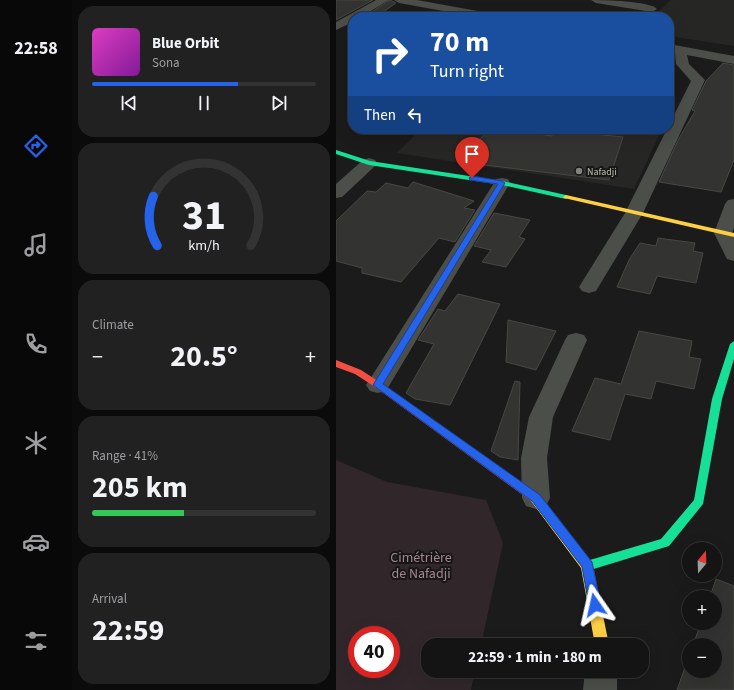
<!DOCTYPE html>
<meta charset="utf-8">
<style>
:root{--surface:#141414;--page:#212122;--text:#f1f3f6;--muted:#9d9ea0;--line:#333334;--accent:#2563eb}
body{margin:0;font-family:"Source Sans 3",sans-serif;background:var(--page);color:var(--text);height:100vh;display:flex;flex-direction:column;font-size:15px;white-space:nowrap}
*{box-sizing:border-box;margin:0}
p{font-size:13px;color:var(--muted)}
.icon{flex:none;width:22px;height:22px;fill:none;stroke:currentColor;stroke-width:2;stroke-linecap:round;stroke-linejoin:round}
.map{position:relative;flex:1;overflow:hidden}
.drawer{display:flex;flex-direction:column;gap:6px;padding:6px;background:#0b0b0b;width:264px}
.drawer>*{flex:none}
.guide{position:absolute;left:12px;top:12px;width:326px;height:122px;border-radius:16px;box-shadow:0 4px 16px #0002,0 0 0 1px var(--line);background:#1a4fa0;color:#fff;overflow:hidden}
.needle{width:26px;rotate:19deg}
.fabs{position:absolute;left:346px;top:542px;display:grid;gap:8px}
.fabs a{display:grid;place-items:center;width:40px;height:40px;border-radius:50%;background:var(--surface);box-shadow:0 4px 16px #0002,0 0 0 1px var(--line);font-size:20px}
.speed{position:absolute;left:12px;top:626px;display:flex;gap:8px;font-size:20px;font-weight:700;text-align:center}
.speed>*{display:grid;place-content:center;width:52px;height:52px;border-radius:50%;background:var(--surface);box-shadow:0 4px 16px #0002,0 0 0 1px var(--line);line-height:1}
.speed .limit{border:6px solid #d22;background:#fff;color:#111}
.pin{position:absolute;display:grid;place-items:center;width:34px;height:34px;color:#fff;margin:-41px -17px;border-radius:50% 50% 50% 0;rotate:-45deg;box-shadow:0 0 4px #0007}
.pin .icon{rotate:45deg}
.me{position:absolute;width:44px;margin:-22px;rotate:349deg;stroke-linejoin:round;filter:drop-shadow(0 0 3px #0008)}
.turn{display:flex;align-items:center;gap:14px;height:84px;padding:0 16px;font-size:18px}
.turn .icon{width:52px;height:52px;stroke-width:2.5}
.turn b{display:block;font-size:28px;line-height:34px}
.then{display:flex;align-items:center;height:38px;padding:0 16px;background:#0003;gap:8px;font-size:15px}
.big{font-size:30px;font-weight:700;line-height:1.1}
.drawer .tile{flex:1;display:flex;flex-direction:column;justify-content:center;gap:6px;min-width:0;padding:0 14px;border-radius:16px;background:var(--page)}
.drawer .dial{align-items:center;gap:0}
.dial svg{height:104px;overflow:visible;fill:none;stroke:var(--line);stroke-width:7;stroke-linecap:round;text-anchor:middle}
.dial text{fill:var(--text);stroke:none}
.song{display:flex;align-items:center;gap:12px}
.cover{width:48px;height:48px;border-radius:6px;background:linear-gradient(135deg,hsl(310 70% 55%),hsl(290 70% 35%))}
.played{height:4px;border-radius:2px;background:linear-gradient(90deg,var(--accent) 65%,var(--line) 65%)}
.keys{display:flex;justify-content:space-around;direction:ltr}
.heat{display:flex;justify-content:space-between;align-items:center;font-size:22px;direction:ltr}
.charge{height:6px;border-radius:3px;background:linear-gradient(90deg,#34c759 41%,var(--line) 0)}
.trip{position:absolute;left:85px;top:638px;width:228px;height:40px;border-radius:16px;background:var(--surface);box-shadow:0 4px 16px #0002,0 0 0 1px var(--line);font-weight:700;line-height:40px;text-align:center}
main{display:flex;flex:1;min-height:0}
.menu{display:flex;flex-direction:column;width:72px;justify-content:space-around;align-items:center;background:#080808;color:var(--muted)}
.menu .icon{width:28px;height:28px}
.menu .selected{color:var(--accent)}
.menu b{font-size:18px;color:var(--text)}
.map>svg:first-child{display:block}
.built{fill:#262725}
.green{fill:#31272b;fill-rule:evenodd}
.building{fill:#333331;stroke:#474743}
.lines{fill:none;stroke-linecap:round;stroke-linejoin:round}
.street{fill:#4c4e49;fill-rule:evenodd}
.fast{fill:#16e098;fill-rule:evenodd}
.slow{fill:#ffcf43;fill-rule:evenodd}
.jam{fill:#f24e42;fill-rule:evenodd}
.route{fill:#2563eb;stroke:#184099}
.poi-dot{fill:#828479;stroke:#161715;stroke-width:1.5}
.labels{text-anchor:middle;stroke-width:4;stroke-linejoin:round;paint-order:stroke}
.far-poi-label{font-size:10px;fill:#b9bcac;stroke:#161715;text-anchor:start}
.near-park-label{font-size:14px;fill:#a78393;stroke:#161715}
</style>
<main>
<nav class="menu">
<b>22:58</b>
<svg class="icon selected" aria-label="directions" viewBox="0 0 24 24"><path d="M12 3l9 9-9 9-9-9zM9 14v-3h6M13 9l2 2-2 2"/></svg>
<svg class="icon" aria-label="music" viewBox="0 0 24 24"><path d="M9 18V5l10-2v13"/><circle cx="6" cy="18" r="3"/><circle cx="16" cy="16" r="3"/></svg>
<svg class="icon" aria-label="phone" viewBox="0 0 24 24"><path d="M5 4h4l2 5-3 2q2 4 5 5l2-3 5 2v4C11 20 4 13 5 4z"/></svg>
<svg class="icon" aria-label="climate" viewBox="0 0 24 24"><path d="M12 3v18M4 7l16 10M4 17L20 7"/></svg>
<svg class="icon" aria-label="car" viewBox="0 0 24 24"><path d="M5 17H2v-5l4-1 3-4h7l3 4 3 1v5h-3M9 17h6M6 11h13"/><circle cx="7" cy="17" r="2"/><circle cx="17" cy="17" r="2"/></svg>
<svg class="icon" aria-label="filters" viewBox="0 0 24 24"><path d="M4 7h16M4 17h16"/><circle cx="9" cy="7" r="2"/><circle cx="15" cy="17" r="2"/></svg>
</nav>
<section class="drawer">
<div class="tile">
<div class="song"><i class="cover"></i><div><b>Blue Orbit</b><p>Sona</p></div></div>
<div class="played"></div>
<div class="keys"><svg class="icon" aria-label="previous" viewBox="0 0 24 24"><path d="M18 5L8 12l10 7zM5 5v14"/></svg><svg class="icon" aria-label="pause" viewBox="0 0 24 24"><path d="M8 5v14M16 5v14"/></svg><svg class="icon" aria-label="next" viewBox="0 0 24 24"><path d="M6 5l10 7-10 7zM19 5v14"/></svg></div>
</div>
<div class="tile dial"><svg viewBox="0 0 100 80">
<path d="M14 69A42 42 0 1 1 86 69"/>
<path d="M14 69A42 42 0 0 1 11 31" stroke="#2563eb"/>
<text x="50" y="56" font-size="32" font-weight="700">31</text>
<text x="50" y="72" font-size="11">km/h</text>
</svg></div>
<div class="tile"><p>Climate</p>
<div class="heat"><a>−</a><b class="big">20.5°</b><a>+</a></div>
</div>
<div class="tile"><p>Range · 41%</p><b class="big">205 km</b><div class="charge"></div></div>
<div class="tile"><p>Arrival</p><b class="big">22:59</b></div>
</section>
<div class="map">
<svg width="398" height="690" viewBox="0 0 398 690">
<rect width="100%" height="100%" fill="#1b1b1b"/>
<g class="built">
<path d="M335,0H398V46L333,36V17H317Z"/>
<path d="M85,129H326L298,189L61,153Z"/>
</g>
<path class="green" d="M0,460L51,482L150,500L167,543L145,645H92V671H139L135,690H0ZM21,635H55V669H21Z"/>
<g class="building">
<path d="M0,0H37L0,20Z"/>
<path d="M54,0L60,3L40,17H28Z"/>
<path d="M387,63L398,65V160L385,192L323,182L342,140L359,111L356,110L370,81Z"/>
<path d="M153,129H169L216,136L218,130L287,137L273,180L124,162Z"/>
<path d="M77,182L138,201L128,208L139,210L119,242L103,238L65,282L26,273V268L0,261V221L31,191L40,192L50,183L72,188Z"/>
<path d="M158,213L194,220L183,237L189,239L170,267L146,262L155,250L138,246Z"/>
<path d="M322,238L359,243L357,251L367,253L360,283L321,276L314,294L281,287L293,260L304,243L320,246Z"/>
<path d="M122,294L164,304L114,405L79,399L70,393L98,344L82,340L102,309L109,311Z"/>
<path d="M172,320L220,331L200,370L170,362Z"/>
<path d="M303,331L356,341L353,357L365,359L358,389L320,381L315,399L289,394L274,440L236,431L259,378L285,384Z"/>
<path d="M179,381L184,382L182,460L164,457L155,451Z"/>
<path d="M380,579L398,586V690H341L353,656V671H379V645H357L365,623H379V597H374Z"/>
</g>
<g class="lines">
<g class="street">
<path d="M40,0H53L25,17H17V22L0,30V22Z"/>
<path d="M58,0H81L158,14L163,17H140L63,3Z"/>
<path d="M255,0C267,0 314,1 321,9L316,12L260,3Z"/>
<path d="M333,44L398,56V64L351,55L353,64L369,80L307,213L260,291L253,293L246,291L243,287L289,213L331,129H333V125L355,81L340,64L339,53L333,52Z"/>
<path d="M33,158L39,160L41,163L39,166L6,197L0,198V184L27,160Z"/>
<path d="M166,178L172,179L174,183L50,391L42,393L34,391L30,385L34,379L158,183L160,179Z"/>
<path d="M398,199V228L396,233L398,237V261L391,259L378,233L389,204L392,200Z"/>
<path d="M240,333L248,335L251,340L217,417L211,458L214,498L210,506L200,509L190,506L186,498L185,458L193,417L229,340L232,335Z"/>
<path d="M249,671H281V690H247Z"/>
</g>
<g class="fast">
<path d="M0,150L34,161L166,181L230,195L233,197L230,199L166,185L33,165L0,154Z"/>
<path d="M398,341V359L386,399L367,504L333,546L251,571L247,570L245,566L247,562L325,539L358,500L376,399L394,344Z"/>
</g>
<g class="slow">
<path d="M230,195L398,233V237L228,198L227,197Z"/>
<path d="M199,494L203,495L257,566L273,645H259L245,568L195,501L193,498L195,495Z"/>
</g>
<path class="jam" d="M0,360L25,370L45,383L203,495L205,498L203,501L199,502L195,501L39,387L19,374L0,367Z"/>
</g>
<path class="route" d="M136,176L166,181L169,183L47,384L204,495L256,562L265,605L263,609L259,611L254,609L253,605L246,567L196,501L37,385L162,184L134,180L133,178Z"/>
<circle class="poi-dot" cx="243" cy="171" r="4"/>
<g class="labels">
<g class="far-poi-label">
<text x="251" y="175">Nafadji</text>
</g>
<g class="near-park-label">
<text x="85" y="562">Cimétrière<tspan x="85" dy="16">de Nafadji</tspan></text>
</g>
</g>
</svg>
<div class="fabs">
<a><svg class="needle" viewBox="-14 -14 28 28"><path d="M0-13l5 13h-10z" fill="#e53935"/><path d="M0 13l5-13h-10z" fill="#9d9ea0"/></svg></a>
<a>+</a>
<a>−</a>
</div>
<div class="speed"><div class="limit">40</div></div>
<div class="pin" style="left:136px;top:178px;background:#d93025"><svg class="icon" aria-label="arrive" viewBox="0 0 24 24"><path d="M6 21V4h12l-3 4 3 4H6"/></svg></div>
<svg class="me" style="left:259px;top:605px" viewBox="-20 -20 40 40"><path d="M0-17L14 15 0 8-14 15z" fill="#2563eb" stroke="#fff" stroke-width="4"/></svg>
<div class="trip">22:59 · 1 min · 180 m</div>
<div class="guide">
<div class="turn"><svg class="icon" aria-label="right" viewBox="0 0 24 24"><path d="M7 20v-9h11M14 6l5 5-5 5"/></svg><div><b>70 m</b>Turn right</div></div>
<div class="then">Then<svg class="icon" aria-label="left" viewBox="0 0 24 24"><path d="M17 20v-9H6M10 6l-5 5 5 5"/></svg></div>
</div>
</div>
</main>
